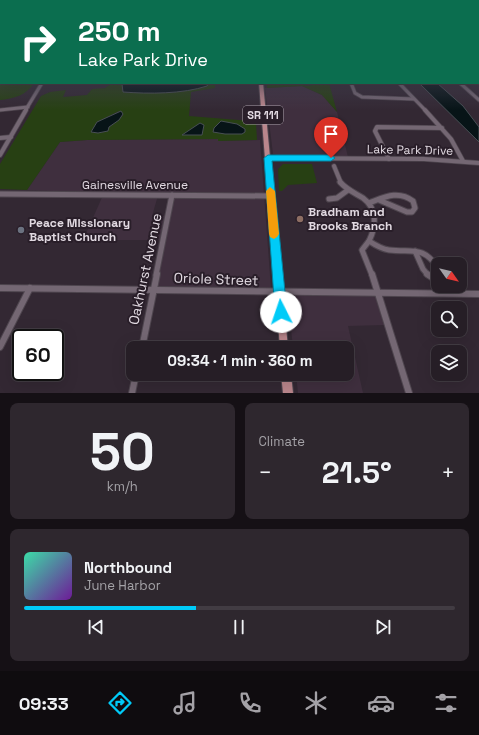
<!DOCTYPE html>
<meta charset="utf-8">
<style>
:root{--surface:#261e26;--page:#2e272e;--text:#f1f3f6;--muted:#a4a2a7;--line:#423c43;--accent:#00cbf8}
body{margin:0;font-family:"Space Grotesk",sans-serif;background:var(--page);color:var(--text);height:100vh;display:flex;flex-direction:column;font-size:15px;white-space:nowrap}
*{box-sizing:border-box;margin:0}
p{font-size:13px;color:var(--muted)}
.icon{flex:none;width:22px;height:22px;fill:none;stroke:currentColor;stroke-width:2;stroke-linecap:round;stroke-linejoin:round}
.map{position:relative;height:393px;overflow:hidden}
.details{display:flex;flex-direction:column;gap:10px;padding:10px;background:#151015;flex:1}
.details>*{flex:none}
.hud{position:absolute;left:0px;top:0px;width:479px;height:84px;box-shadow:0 4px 16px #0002,0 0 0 1px var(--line);background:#0b6e4f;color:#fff;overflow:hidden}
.needle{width:26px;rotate:124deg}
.tools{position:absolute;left:431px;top:257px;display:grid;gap:8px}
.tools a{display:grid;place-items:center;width:36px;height:36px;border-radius:8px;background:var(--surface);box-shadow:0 4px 16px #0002,0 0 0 1px var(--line);font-size:20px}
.speed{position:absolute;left:12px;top:329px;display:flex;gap:8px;font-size:20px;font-weight:700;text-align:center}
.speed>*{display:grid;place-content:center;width:52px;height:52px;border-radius:50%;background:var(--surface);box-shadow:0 4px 16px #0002,0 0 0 1px var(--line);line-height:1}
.speed .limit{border:2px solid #111;border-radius:6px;background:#fff;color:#111}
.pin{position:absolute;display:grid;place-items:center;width:34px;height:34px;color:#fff;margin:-41px -17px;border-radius:50% 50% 50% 0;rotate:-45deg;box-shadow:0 0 4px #0007}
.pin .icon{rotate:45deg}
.me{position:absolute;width:44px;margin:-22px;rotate:356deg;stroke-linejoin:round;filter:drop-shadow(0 0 3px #0008)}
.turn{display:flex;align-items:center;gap:14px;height:84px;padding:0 12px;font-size:18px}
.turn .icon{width:52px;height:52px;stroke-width:2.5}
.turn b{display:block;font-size:28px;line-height:34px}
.big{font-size:30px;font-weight:800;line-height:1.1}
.details .card{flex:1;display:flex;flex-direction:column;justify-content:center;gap:6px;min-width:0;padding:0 14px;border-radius:8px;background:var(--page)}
.details .dial{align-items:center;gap:0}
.dial b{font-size:52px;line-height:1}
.song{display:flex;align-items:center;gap:12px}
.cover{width:48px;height:48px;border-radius:6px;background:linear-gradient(135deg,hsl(160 70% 55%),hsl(280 70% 35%))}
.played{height:4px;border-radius:2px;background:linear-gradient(90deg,var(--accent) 40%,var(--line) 40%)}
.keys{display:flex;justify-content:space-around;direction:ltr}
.heat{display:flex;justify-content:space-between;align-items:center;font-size:22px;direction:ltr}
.details .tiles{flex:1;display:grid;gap:10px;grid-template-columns:1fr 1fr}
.card:last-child{grid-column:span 2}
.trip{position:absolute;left:126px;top:341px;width:228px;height:40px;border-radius:8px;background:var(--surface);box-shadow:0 4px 16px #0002,0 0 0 1px var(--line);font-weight:800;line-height:40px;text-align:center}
.menu{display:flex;height:64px;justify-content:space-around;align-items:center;background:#0f0c0f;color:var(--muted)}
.menu .icon{width:28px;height:28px}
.menu .on{color:var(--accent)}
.menu b{font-size:18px;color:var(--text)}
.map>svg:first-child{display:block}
.built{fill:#3f2f3e;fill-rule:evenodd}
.green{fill:#274013;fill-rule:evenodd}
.water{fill:#071417;stroke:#484f54}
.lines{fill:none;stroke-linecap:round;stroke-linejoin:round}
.minor-far3-casing{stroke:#4e454e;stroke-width:4.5}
.minor-far2-casing{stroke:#4e454e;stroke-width:5.5}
.minor-far1-casing{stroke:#4e454e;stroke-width:7}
.minor-casing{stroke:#4e454e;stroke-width:8}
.major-casing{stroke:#4e454e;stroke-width:2}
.minor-far3{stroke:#746773;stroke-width:3}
.minor-far2{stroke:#746773;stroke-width:4}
.minor-far1{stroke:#746773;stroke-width:5}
.minor{stroke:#746773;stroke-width:6}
.major{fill:#ba868c;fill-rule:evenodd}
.route{fill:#00cbf8;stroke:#0084a1}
.slow{fill:#f59e0b}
.education-dot{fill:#8d6e63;stroke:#291e29;stroke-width:1.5}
.worship-dot{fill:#6b7280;stroke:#291e29;stroke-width:1.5}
.labels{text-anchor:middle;stroke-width:4;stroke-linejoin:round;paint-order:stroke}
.shield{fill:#291e29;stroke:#aaa1aa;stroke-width:1}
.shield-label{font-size:11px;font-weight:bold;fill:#e1d9e1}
.street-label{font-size:12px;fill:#e1d9e1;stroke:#291e29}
.poi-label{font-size:12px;font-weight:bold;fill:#e1d9e1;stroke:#291e29;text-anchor:start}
.near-street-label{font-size:14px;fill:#e1d9e1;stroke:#291e29}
</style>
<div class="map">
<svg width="479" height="393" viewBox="0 0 479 393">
<rect width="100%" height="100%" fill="#332833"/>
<g class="built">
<path d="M302,86L322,95L337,112L348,157L281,156L273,154L265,88Z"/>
<path d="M218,139V141L260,140L271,289L152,286L161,240H83L104,193L27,190L60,142L87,140ZM159,192H172L166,216H152Z"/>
<path d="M287,289H373L384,325L348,326L363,393H298L296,374H347V348H293Z"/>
</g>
<g class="green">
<path d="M0,55L1,83H34C27,95 13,99 0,100Z"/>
<path d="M112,83L207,86L209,83H215V88L191,92L189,116L251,121L256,124L257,140L218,141V139L87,140L60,142L27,190L0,189V164L41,96L50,92L66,90L63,97L87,95L92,89L105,88ZM119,111L123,115C117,122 110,124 106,132L93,133L97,122Z"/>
<path d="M267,83H304L305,86L313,85L312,83H329L337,112L322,95L302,86L267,88Z"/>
<path d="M283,164H312L317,183L288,185L282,191H279L278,169Z"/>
</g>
<g class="water">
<path d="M124,83H209L207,86C183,94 149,94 123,92L122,84Z"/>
<path d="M419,83H437L463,106L479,127V142Z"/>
<path d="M121,111L123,114L119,120L109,127L108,131L98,133L91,132L97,122Z"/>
<path d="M221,121L237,124L245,129V132L242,134H225L213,132L214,128Z"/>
<path d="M200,123L204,125L202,135H182Z"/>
</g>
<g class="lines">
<g class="minor-far3-casing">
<g id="minor-far3">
<path d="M351,83L355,93L362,97L414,99"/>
<path d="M399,83L426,111"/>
<path d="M460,83L479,100"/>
<path d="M0,110L28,107"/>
<path d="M25,111L42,83"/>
</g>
</g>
<g class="minor-far2-casing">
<g id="minor-far2">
<path d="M425,110L451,139L463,161"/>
<path d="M0,138L11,137"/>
<path d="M0,155L26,110"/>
<path d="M268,158L424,159L479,163"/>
<path d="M389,159L375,131L377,127L442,128"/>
<path d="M334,166L341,183"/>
</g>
</g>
<g class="minor-far1-casing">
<g id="minor-far1">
<path d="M340,182C347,190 355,193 363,198C378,209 376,227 369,241"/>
<path d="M0,194L271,196"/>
<path d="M329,199L337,198L348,190"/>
<path d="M369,203C385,197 398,190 413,201L415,208L412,212H407L379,200"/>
<path d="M415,251L423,269L428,275"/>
<path d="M156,275L172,195"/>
<path d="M372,275L362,250L369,241C375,245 382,249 389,250C412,253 423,245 438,268"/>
</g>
</g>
<g class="minor-casing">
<g id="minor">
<path d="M372,274L409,393"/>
<path d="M427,274L433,278H438"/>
<path d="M0,288L479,294"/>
<path d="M0,347L30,288"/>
<path d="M142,348L157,274"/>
<path d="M132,393L136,374"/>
</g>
</g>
<g class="major-casing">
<g id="major">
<path d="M259,83H263L288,348H280Z"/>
<path d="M281,374H291L293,393H283Z"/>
</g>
</g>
<use href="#minor-far3" class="minor-far3"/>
<use href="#minor-far2" class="minor-far2"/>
<use href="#minor-far1" class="minor-far1"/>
<use href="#minor" class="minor"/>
<use href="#major" class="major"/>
</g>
<linearGradient id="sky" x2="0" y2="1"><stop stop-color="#1c161c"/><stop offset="0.5" stop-color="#4a485b"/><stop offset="1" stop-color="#4a485b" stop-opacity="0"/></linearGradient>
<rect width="479" height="110" fill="url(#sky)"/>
<path class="route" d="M268,155H331L335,158L331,161H272L287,312L285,317L281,319L276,317L275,312L264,158Z"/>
<path class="slow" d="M270,187L275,191L279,234L277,237L274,239L270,237L269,234L266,191Z"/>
<circle class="education-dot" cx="300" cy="219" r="4"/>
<circle class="worship-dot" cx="21" cy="230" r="4"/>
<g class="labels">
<rect class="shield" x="243" y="106" width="40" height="18" rx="3"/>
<g class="shield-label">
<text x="263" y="119">SR 111</text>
</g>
<g class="street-label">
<text transform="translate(410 150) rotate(1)" y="4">Lake Park Drive</text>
<text x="135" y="189">Gainesville Avenue</text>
</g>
<g class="poi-label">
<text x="308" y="216">Bradham and<tspan x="308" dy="14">Brooks Branch</tspan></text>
<text x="29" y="227">Peace Missionary<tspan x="29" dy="14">Baptist Church</tspan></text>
</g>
<g class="near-street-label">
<text transform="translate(145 269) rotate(-78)" y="5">Oakhurst Avenue</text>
<text transform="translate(216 279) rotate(2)" y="5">Oriole Street</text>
</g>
</g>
</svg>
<div class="tools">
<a><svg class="needle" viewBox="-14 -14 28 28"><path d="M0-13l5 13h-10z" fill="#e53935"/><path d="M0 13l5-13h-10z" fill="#a4a2a7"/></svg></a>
<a><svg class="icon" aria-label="search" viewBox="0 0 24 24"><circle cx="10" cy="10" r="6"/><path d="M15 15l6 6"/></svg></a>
<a><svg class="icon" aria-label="layers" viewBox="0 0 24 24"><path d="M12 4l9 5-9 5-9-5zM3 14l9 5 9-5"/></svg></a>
</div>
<div class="speed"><div class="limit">60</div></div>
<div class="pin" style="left:331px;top:158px;background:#d93025"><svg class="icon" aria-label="arrive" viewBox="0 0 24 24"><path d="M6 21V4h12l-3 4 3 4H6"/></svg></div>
<svg class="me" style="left:281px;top:312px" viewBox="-20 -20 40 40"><circle r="19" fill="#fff"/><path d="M0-13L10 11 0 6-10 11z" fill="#00cbf8"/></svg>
<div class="trip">09:34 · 1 min · 360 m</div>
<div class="hud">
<div class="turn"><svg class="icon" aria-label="right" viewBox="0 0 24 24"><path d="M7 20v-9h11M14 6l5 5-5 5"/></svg><div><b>250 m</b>Lake Park Drive</div></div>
</div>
</div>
<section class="details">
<div class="tiles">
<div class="card dial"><b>50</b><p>km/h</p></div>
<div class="card"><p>Climate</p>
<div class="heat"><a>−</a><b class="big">21.5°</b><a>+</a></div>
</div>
<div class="card">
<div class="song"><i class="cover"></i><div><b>Northbound</b><p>June Harbor</p></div></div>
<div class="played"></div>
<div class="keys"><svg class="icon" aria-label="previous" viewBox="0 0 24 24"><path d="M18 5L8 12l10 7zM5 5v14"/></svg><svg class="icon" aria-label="pause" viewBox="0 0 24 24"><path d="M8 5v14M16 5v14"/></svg><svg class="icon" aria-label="next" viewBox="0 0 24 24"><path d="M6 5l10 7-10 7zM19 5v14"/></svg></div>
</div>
</div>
</section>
<nav class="menu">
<b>09:33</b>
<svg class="icon on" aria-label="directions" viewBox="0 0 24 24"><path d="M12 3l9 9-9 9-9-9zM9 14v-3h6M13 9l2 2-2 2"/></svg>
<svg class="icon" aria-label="music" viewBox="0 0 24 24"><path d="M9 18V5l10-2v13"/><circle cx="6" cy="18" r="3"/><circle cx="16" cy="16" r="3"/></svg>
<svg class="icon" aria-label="phone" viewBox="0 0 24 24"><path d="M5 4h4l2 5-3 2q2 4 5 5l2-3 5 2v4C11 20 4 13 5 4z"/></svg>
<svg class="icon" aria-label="climate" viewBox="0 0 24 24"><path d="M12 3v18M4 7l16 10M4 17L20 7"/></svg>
<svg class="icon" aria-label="car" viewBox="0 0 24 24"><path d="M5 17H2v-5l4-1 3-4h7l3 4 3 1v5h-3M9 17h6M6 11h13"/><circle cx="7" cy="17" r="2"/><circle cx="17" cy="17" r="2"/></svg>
<svg class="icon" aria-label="filters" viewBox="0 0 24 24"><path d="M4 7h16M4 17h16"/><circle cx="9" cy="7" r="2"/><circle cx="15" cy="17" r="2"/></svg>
</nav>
